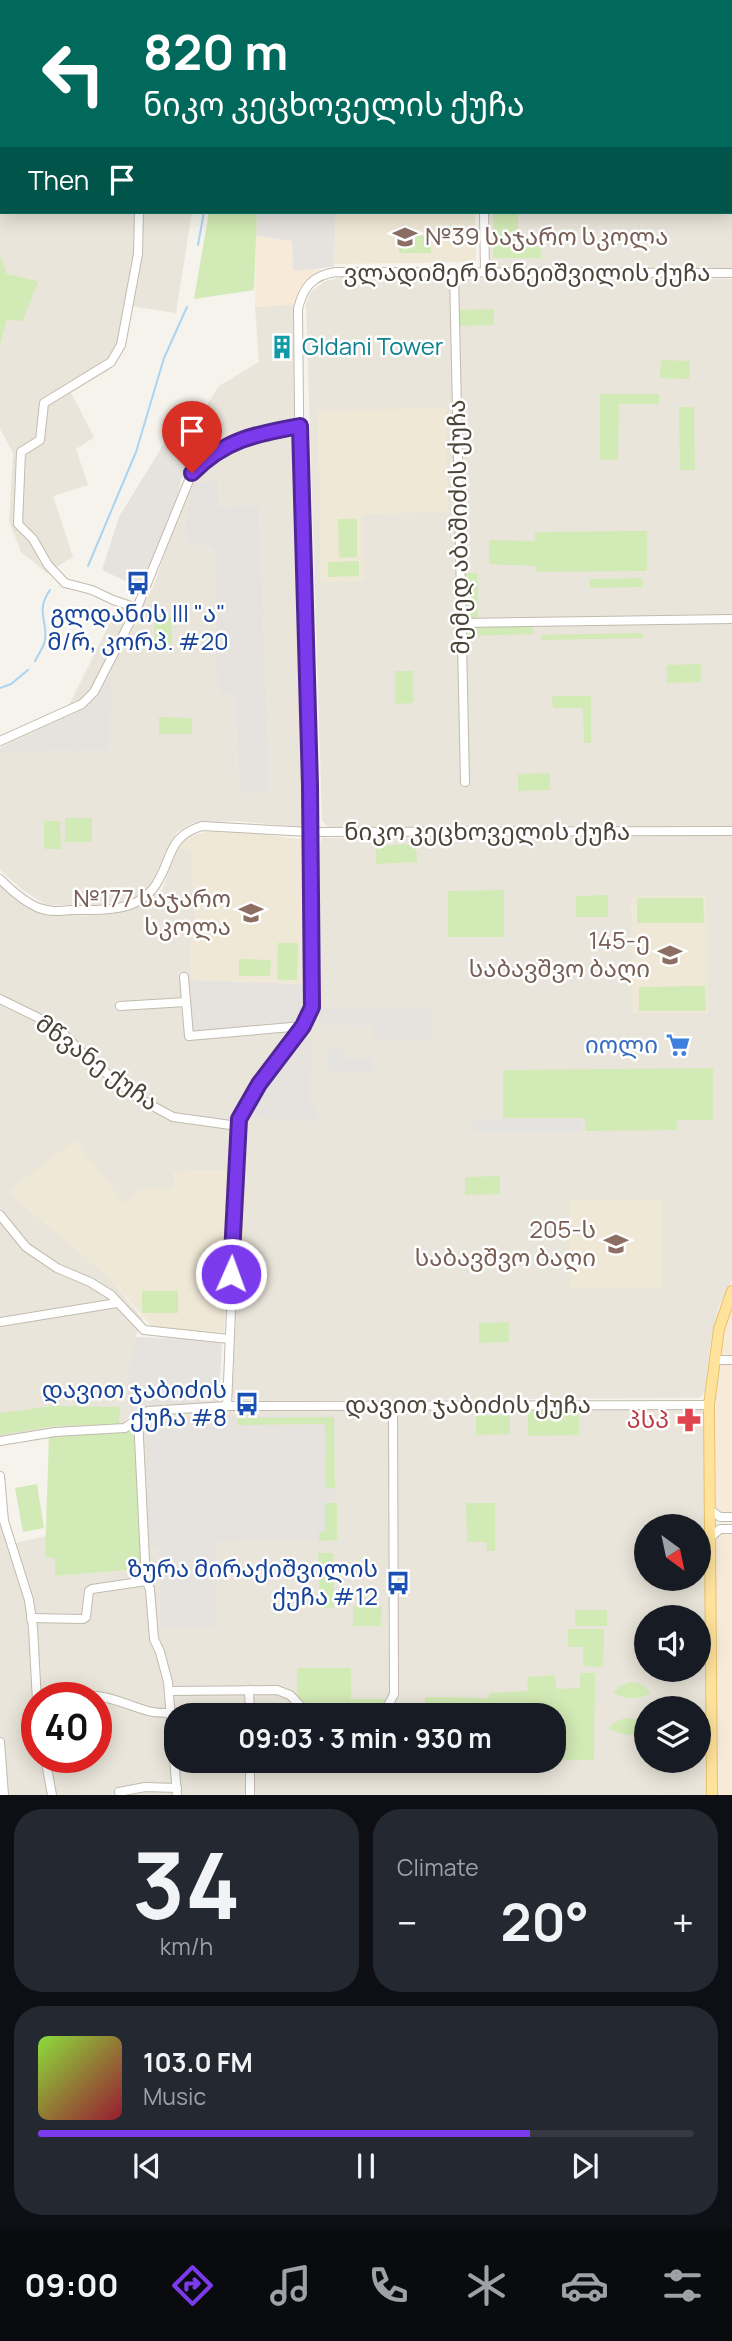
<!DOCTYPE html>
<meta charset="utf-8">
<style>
:root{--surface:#171b24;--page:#242831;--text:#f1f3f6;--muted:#9ea1a6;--line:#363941;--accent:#7c3aed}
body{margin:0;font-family:Manrope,"Noto Sans Georgian",sans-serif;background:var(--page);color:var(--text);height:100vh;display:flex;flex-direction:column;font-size:26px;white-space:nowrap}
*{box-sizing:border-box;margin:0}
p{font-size:23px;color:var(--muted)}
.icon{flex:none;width:38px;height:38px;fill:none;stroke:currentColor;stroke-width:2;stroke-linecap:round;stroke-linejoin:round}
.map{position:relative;height:1795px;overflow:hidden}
.drawer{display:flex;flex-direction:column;gap:14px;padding:14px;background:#0d0f14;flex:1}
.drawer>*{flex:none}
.hud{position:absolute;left:0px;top:0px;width:733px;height:214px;box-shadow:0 4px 18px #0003;background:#00695c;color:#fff;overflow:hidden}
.needle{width:46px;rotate:147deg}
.fabs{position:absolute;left:634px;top:1514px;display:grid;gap:14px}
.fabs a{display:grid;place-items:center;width:77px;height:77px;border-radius:50%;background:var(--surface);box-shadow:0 4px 18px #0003;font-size:35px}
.speed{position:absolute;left:21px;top:1682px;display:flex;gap:14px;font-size:35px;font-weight:700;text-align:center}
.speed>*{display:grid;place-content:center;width:91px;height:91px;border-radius:50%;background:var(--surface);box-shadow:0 4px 18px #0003;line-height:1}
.speed .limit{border:10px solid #d22;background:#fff;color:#111}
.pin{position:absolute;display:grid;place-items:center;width:60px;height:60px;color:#fff;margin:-72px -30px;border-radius:50% 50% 50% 0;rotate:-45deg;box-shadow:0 0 7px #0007}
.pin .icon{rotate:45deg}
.me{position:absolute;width:77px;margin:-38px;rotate:2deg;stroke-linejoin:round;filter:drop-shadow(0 0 5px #0008)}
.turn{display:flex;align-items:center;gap:24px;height:147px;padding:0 28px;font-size:32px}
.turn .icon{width:91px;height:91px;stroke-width:2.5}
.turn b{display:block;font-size:49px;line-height:60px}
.then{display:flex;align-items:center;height:66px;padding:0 28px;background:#0003;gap:14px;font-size:26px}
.big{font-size:52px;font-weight:700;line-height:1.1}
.drawer .widget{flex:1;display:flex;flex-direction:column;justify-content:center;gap:10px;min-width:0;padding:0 24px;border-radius:28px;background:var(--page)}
.drawer .dial{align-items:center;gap:0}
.dial b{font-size:91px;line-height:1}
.song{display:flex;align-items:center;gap:21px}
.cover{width:84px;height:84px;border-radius:10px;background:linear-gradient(135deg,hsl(90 70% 55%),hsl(350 70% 35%))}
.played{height:7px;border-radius:4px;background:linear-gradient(90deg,var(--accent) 75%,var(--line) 75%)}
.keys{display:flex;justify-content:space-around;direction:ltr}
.heat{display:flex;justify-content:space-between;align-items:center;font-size:38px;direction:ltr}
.drawer .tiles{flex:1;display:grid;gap:14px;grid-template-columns:1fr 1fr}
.widget:last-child{grid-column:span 2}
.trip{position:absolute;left:164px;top:1703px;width:402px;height:70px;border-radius:28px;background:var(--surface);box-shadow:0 4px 18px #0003;font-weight:700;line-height:70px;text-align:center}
.menu{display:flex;height:112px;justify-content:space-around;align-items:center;background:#090b0e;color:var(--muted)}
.menu .icon{width:49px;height:49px}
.menu .current{color:var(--accent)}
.menu b{font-size:32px;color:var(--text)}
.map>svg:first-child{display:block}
.residential{fill:#eae5da;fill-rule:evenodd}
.commercial{fill:#f7ead8}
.industrial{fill:#e6e2dd}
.education{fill:#efe8d6}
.green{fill:#d2eab5}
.parking{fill:#e5e3e0}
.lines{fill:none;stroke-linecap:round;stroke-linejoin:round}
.stream{stroke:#a9d4f2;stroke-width:2}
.minor-casing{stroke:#c2bbae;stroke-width:10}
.major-casing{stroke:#e6c16a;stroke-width:12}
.minor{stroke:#fff;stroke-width:8}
.major{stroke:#ffe39c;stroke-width:10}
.route-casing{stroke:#51269a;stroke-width:18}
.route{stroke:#7c3aed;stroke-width:12}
.labels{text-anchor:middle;stroke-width:5;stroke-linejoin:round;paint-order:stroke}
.education-label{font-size:24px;fill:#785e54;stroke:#fff;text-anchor:end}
.street-label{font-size:24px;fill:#4b4439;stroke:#fff}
.culture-label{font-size:24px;fill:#0d838f;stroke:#fff;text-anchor:start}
.transit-label{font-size:24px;fill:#164399;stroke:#fff;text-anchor:end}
.shop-label{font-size:24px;fill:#366cbe;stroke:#fff;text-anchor:end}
.health-label{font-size:24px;fill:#be3a42;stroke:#fff;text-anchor:end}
</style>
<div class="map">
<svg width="732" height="1795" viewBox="0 0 732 1795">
<rect width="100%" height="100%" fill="#f6f3ec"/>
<g class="residential">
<path d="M483,0H732V268H487V212H732V2H483Z"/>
<path d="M0,38L2,39V212H138L131,274L119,341L111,369L71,393L94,437L76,449L88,485L53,496L73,557L47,573L21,552L9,521L13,453L0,429V345L7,320L38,281L7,274L0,255Z"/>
<path d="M142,212H192L176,313L130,306Z"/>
<path d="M341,277L732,279V826L329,827L325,824L322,821L306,303L311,292L324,282ZM445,408L447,511L363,514Z"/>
<path d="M296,304L297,414L292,419L214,446L195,460L175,442L202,413L219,386L259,362L255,307Z"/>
<path d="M281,432L292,439L307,824L303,827L235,821L192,823L177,832L169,847L153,886L135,897L117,905H46L24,891L0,870V753L109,750V677L98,697L91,705L0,749V747L95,699L153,587L193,475L208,461L233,447ZM218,479L219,507L255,505L259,508L270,791L239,794L235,697L234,695L219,694V670L216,669L214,551L209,546L188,544L185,526L192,485Z"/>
<path d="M119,605L131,607L94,687L85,697L69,705Z"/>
<path d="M732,835V1280L719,1306L711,1339L705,1391L702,1396L698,1398L236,1401L232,1397L244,1136L252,1102L305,1034L318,1014L320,843L322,838ZM319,1008H431V1009L373,1039V1026L319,1025Z"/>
<path d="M178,847L192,849L193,895H196L194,931L191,932V1031L296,1025L241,1099L236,1110L230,1171L173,1172V1189L139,1188L125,1204L8,1192L109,1277L143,1319L135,1337L128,1385L131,1414L124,1423L120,1426L52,1428L0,1437V882L36,911L82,916L112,913L133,908L162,890Z"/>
<path d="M699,1407L704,1414L706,1795H179L171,1680L156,1639L148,1580L142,1419L146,1415L233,1410L377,1408ZM335,1415L336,1499H330L216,1541L160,1628L159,1546L149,1547ZM646,1526H698V1578H646ZM646,1617H698V1670H646ZM646,1708H698V1760H646ZM177,1715H555V1760H177Z"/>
<path d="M0,1510L7,1545L46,1536L45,1557L55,1558L56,1576L141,1569L142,1587L149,1591L153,1643L167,1681L175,1795H0ZM37,1698H96V1757H37Z"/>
</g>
<g class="commercial">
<path d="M256,236L292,241L293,271L321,269L305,283L296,304L255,307Z"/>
<path d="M732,1306V1516L716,1513V1376L723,1335Z"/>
<path d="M721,1531H732V1795H718L716,1535Z"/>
</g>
<g class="industrial">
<path d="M257,212H336L334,267L293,271L292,241L256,236Z"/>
<path d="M168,437L195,460L181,479L174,514L141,588L102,570L119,517Z"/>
<path d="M218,479L219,507L256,505L259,508L270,791L239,794L235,697L234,695L219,694V670H216L214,551L209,546L188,544L185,526L192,484Z"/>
<path d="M109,677L112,678L109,750L0,753V749L91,705L98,697Z"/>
<path d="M191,980L306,984V1011L296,1025L193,1034L191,1031Z"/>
<path d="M319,1008H432L431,1039H373V1026L319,1025Z"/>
<path d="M306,1036L312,1041L309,1099L317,1113L316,1122L250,1117L254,1106Z"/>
<path d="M135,1337L222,1340L219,1402L141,1408L131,1414L127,1385Z"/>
<path d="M335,1415L336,1499L330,1500V1539L216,1541L217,1627L160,1628L159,1547H148L146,1418Z"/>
</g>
<g class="education">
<path d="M336,212H475L476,262L334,264Z"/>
<path d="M445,408L447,512L363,514L364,581L321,582L318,411Z"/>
<path d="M206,832H264L269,835L306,840V984L191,980V932L194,931L196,896H193L192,850L178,847L181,842L190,836Z"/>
<path d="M707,896L708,1013H632L631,897Z"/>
<path d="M75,1140L125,1204L139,1188L173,1189V1172L230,1171L224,1333L153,1328L109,1277L8,1192Z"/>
<rect x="570" y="1200" width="92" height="87"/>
</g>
<g class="green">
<path d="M209,212H257L254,290L194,299Z"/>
<path d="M493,212H518V240L541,241V258H493Z"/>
<rect x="399" y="236" width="32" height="17"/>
<path d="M0,255L7,274L38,281L23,321L7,320L0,345Z"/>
<path d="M494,309V325L459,326L458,310Z"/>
<path d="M661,360L690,361L689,379L660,378Z"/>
<path d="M600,394H659V404H619L618,460H600Z"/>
<path d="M679,407H694L695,470H680Z"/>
<path d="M338,519H357V557L339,558Z"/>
<path d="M647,531V571L537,572L536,566L489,564V540L535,541V532Z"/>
<path d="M359,561V576L328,577V562Z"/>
<path d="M465,573H477L478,627L533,625L534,634L466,636Z"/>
<path d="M642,578L643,587L590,588V579Z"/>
<path d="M154,615H171L172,647L155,648Z"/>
<path d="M643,633V638L541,640V635Z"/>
<path d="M701,664V682L667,683V665Z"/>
<path d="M395,671H413V703L395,704Z"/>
<path d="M552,696H591V743H584L583,708H553Z"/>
<path d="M159,717L192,718V734H159Z"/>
<path d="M550,773V790L518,791V774Z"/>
<rect x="65" y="818" width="27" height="24"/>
<path d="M44,821H60L61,849H44Z"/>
<path d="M416,844L417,862L376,864V846Z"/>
<path d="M504,890V937H448V891Z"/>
<path d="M608,895V917H576V896Z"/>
<path d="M637,898H703L704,923H637Z"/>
<path d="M278,943H298L297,980H277Z"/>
<path d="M239,959L271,960L270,976H239Z"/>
<path d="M705,986L706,1011H639V987Z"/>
<path d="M713,1068V1120H677V1130L585,1131V1118H503V1070Z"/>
<path d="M500,1176V1194L465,1195V1177Z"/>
<rect x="142" y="1291" width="36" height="22"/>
<path d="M509,1322V1342L479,1343V1323Z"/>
<path d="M54,1406L120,1407L119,1424L54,1426L0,1435V1413Z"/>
<path d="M528,1411H579V1435L528,1436Z"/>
<path d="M476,1415H510V1434L476,1435Z"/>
<path d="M334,1417L335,1488H326L325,1424L237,1425V1418Z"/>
<path d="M130,1431L135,1437L141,1569L55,1576V1558L45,1557L49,1434Z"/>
<path d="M37,1484L44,1528L23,1532L15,1488Z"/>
<path d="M325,1503H337V1540L319,1541V1532H325Z"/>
<path d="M466,1503H495V1551H487L486,1542H467Z"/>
<path d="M318,1553H333L334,1608H320Z"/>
<path d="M353,1606H382L381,1626H353Z"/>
<rect x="575" y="1610" width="32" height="16"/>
<path d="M568,1629H604L603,1667L583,1666V1647H568Z"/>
<path d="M297,1668H351V1699H387L378,1711H308L297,1697Z"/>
<path d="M580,1673H595L594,1760L424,1762L555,1760V1715H425V1697L489,1698V1693L528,1691L527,1677L555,1675L556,1689L580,1688Z"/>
<path d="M630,1682C640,1682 645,1686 651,1694C637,1699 626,1700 613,1693L619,1687Z"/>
<path d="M626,1718L645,1721L646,1729C633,1739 622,1735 608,1728L617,1721Z"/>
</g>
<g class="parking">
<path d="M328,1049L343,1050V1058L373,1059V1073L327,1071Z"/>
<rect x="473" y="1119" width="108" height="13"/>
</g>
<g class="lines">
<g class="stream">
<path d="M198,245L204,212"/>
<path d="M88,566L136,452L164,358L187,307"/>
<path d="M35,661C38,655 44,647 45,640C48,621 35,611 50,590"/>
<path d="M0,688L11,684L28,670"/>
</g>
<g class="minor-casing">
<g id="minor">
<path d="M480,0L481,2"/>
<path d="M225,2L227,0"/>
<path d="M0,30L2,31"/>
<path d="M0,128H2"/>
<path d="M484,212L485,272"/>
<path d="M454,272L465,782"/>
<path d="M137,608L113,600L92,590L65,583L48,565L33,539L18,524L21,452L40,440L44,403L111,362L121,345L138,254L139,212"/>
<path d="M462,623L732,619"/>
<path d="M0,741L82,704L94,692L137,608L192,473C224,440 255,434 300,426"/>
<path d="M0,879C11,890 24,902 39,908C49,912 60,911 71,910C97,910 133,913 152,890C173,865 164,837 202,826L310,832L732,831"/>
<path d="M184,977L189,1036L303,1026"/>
<path d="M0,999L45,1021L62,1032L87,1058L138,1098L173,1117L238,1126"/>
<path d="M120,1006L186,1002"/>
<path d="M0,1215L26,1247L57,1268L90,1282L111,1295L144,1330L229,1339"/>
<path d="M0,1322L117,1303"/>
<path d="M714,1360H732"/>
<path d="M227,1406L239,1119L259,1084L303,1026L312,1007L310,786L300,508L298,309C303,287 313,275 336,272L732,273"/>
<path d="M138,1417L146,1581L150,1589L154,1639L160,1652L168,1682L177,1795"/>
<path d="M0,1441L55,1432L125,1428L148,1411L227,1406L709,1405"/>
<path d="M0,1476L4,1521L29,1600L33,1628L37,1701"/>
<path d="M710,1510L720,1517H732"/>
<path d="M711,1537L720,1529H732"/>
<path d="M31,1618L83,1619L86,1617L89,1591L92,1589L146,1581"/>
<path d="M249,1690L250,1715"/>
<path d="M169,1691L277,1690L290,1695L309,1715"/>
<path d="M76,1698C99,1690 126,1705 148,1711C155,1713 164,1713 171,1713"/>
<path d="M378,1715L389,1704L394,1694L393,1405"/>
<path d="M0,1742L4,1795"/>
<path d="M45,1757L52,1795"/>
<path d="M250,1760V1795"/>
<path d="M119,1792L145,1787L177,1788"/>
</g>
</g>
<g class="major-casing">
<path id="major" d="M712,1795L709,1405L719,1329L732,1291"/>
</g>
<use href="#minor" class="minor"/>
<use href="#major" class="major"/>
</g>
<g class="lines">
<g class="route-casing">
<path id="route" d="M192,473C224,440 255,434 300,426L310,786L312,1007L303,1026L259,1084L239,1119L231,1274"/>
</g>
<use href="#route" class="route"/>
</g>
<defs>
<g id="school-bare" transform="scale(1.89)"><path d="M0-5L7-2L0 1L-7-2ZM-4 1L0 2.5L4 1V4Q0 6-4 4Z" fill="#8d6e63" stroke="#fff" stroke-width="2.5" paint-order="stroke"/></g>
<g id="building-bare" transform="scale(1.89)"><path d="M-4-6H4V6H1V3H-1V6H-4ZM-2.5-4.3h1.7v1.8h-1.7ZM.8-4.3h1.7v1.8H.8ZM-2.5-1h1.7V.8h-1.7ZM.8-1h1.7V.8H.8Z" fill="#0f9aa8" stroke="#fff" stroke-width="2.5" paint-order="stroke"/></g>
<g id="bus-bare" transform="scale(1.89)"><path d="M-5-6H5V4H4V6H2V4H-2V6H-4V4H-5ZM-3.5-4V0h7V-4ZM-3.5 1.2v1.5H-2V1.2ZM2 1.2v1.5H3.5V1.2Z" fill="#1a4fb4" stroke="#fff" stroke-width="2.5" paint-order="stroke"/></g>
<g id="supermarket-bare" transform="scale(1.89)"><path d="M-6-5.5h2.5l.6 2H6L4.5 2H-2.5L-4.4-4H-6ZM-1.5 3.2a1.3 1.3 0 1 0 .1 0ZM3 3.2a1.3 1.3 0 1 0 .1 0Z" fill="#3f7fe0" stroke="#fff" stroke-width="2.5" paint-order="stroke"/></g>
<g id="pharmacy-bare" transform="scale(1.89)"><path d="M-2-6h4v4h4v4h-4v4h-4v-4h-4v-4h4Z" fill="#e0444e" stroke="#fff" stroke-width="2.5" paint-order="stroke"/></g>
</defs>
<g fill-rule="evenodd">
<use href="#school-bare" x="405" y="237"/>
<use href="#building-bare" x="282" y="347"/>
<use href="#bus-bare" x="138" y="583"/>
<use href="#school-bare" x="251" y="913"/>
<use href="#school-bare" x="670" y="955"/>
<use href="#supermarket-bare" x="678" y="1045"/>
<use href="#school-bare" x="616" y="1244"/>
<use href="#bus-bare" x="247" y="1404"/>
<use href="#pharmacy-bare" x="689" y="1420"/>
<use href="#bus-bare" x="398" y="1583"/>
</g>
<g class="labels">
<g class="education-label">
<text x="425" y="245" text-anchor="start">№39 საჯარო სკოლა</text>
<text x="231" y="907">№177 საჯარო<tspan x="231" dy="28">სკოლა</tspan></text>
<text x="650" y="949">145-ე<tspan x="650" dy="28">საბავშვო ბაღი</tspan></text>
<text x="596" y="1238">205-ს<tspan x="596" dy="28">საბავშვო ბაღი</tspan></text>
</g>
<g class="street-label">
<text x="527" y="281">ვლადიმერ ნანეიშვილის ქუჩა</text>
<text transform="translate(459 527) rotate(-91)" y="8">მემედ აბაშიძის ქუჩა</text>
<text x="487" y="840">ნიკო კეცხოველის ქუჩა</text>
<text transform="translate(97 1063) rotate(36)" y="8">მწვანე ქუჩა</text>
<text x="468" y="1413">დავით ჯაბიძის ქუჩა</text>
</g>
<g class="culture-label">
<text x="302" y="355">Gldani Tower</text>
</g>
<g class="transit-label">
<text x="138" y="622" text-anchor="middle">გლდანის III "ა"<tspan x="138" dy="28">მ/რ, კორპ. #20</tspan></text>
<text x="227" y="1398">დავით ჯაბიძის<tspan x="227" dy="28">ქუჩა #8</tspan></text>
<text x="378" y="1577">ზურა მირაქიშვილის<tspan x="378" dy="28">ქუჩა #12</tspan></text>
</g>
<g class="shop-label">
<text x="658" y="1053">იოლი</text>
</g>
<g class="health-label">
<text x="669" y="1428">პსპ</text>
</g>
</g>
</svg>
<div class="fabs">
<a><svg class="needle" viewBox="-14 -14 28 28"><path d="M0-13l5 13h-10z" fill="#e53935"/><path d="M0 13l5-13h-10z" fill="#9ea1a6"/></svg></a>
<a><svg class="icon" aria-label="sound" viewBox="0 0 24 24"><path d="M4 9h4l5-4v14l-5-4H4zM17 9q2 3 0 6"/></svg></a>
<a><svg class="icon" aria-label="layers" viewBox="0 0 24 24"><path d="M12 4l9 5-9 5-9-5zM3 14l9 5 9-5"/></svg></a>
</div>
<div class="speed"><div class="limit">40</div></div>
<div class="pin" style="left:192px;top:473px;background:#d93025"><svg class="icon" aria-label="arrive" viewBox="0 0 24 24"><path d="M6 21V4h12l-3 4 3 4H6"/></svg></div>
<svg class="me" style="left:231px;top:1274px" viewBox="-20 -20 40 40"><circle r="17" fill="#7c3aed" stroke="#fff" stroke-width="3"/><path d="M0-11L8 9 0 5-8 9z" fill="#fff"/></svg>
<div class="trip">09:03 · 3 min · 930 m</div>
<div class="hud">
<div class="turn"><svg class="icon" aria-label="left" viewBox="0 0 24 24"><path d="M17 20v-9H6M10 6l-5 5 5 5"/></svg><div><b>820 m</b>ნიკო კეცხოველის ქუჩა</div></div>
<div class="then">Then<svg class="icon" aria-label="arrive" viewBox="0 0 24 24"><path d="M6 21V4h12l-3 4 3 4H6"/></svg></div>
</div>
</div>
<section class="drawer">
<div class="tiles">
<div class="widget dial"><b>34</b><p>km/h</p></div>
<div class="widget"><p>Climate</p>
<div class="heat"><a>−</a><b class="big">20°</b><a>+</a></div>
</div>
<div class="widget">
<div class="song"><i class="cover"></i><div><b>103.0 FM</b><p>Music</p></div></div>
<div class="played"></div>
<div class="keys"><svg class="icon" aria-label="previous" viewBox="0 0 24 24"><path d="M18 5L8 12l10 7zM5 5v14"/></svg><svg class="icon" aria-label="pause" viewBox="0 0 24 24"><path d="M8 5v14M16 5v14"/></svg><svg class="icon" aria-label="next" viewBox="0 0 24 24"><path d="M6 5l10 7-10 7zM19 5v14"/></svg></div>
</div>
</div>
</section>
<nav class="menu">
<b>09:00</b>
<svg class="icon current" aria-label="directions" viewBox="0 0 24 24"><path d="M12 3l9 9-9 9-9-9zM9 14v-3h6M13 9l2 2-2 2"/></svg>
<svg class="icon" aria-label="music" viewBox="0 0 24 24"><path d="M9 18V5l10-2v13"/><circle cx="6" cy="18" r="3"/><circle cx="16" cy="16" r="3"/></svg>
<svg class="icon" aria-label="phone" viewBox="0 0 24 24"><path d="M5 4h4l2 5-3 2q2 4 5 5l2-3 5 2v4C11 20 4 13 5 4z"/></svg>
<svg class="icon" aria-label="climate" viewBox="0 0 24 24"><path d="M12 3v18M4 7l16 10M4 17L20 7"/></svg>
<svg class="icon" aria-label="car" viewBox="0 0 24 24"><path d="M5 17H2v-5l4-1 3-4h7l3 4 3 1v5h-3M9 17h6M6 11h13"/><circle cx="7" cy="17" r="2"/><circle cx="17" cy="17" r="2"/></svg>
<svg class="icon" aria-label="filters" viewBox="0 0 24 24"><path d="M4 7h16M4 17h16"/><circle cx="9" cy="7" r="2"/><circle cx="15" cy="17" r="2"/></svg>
</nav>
